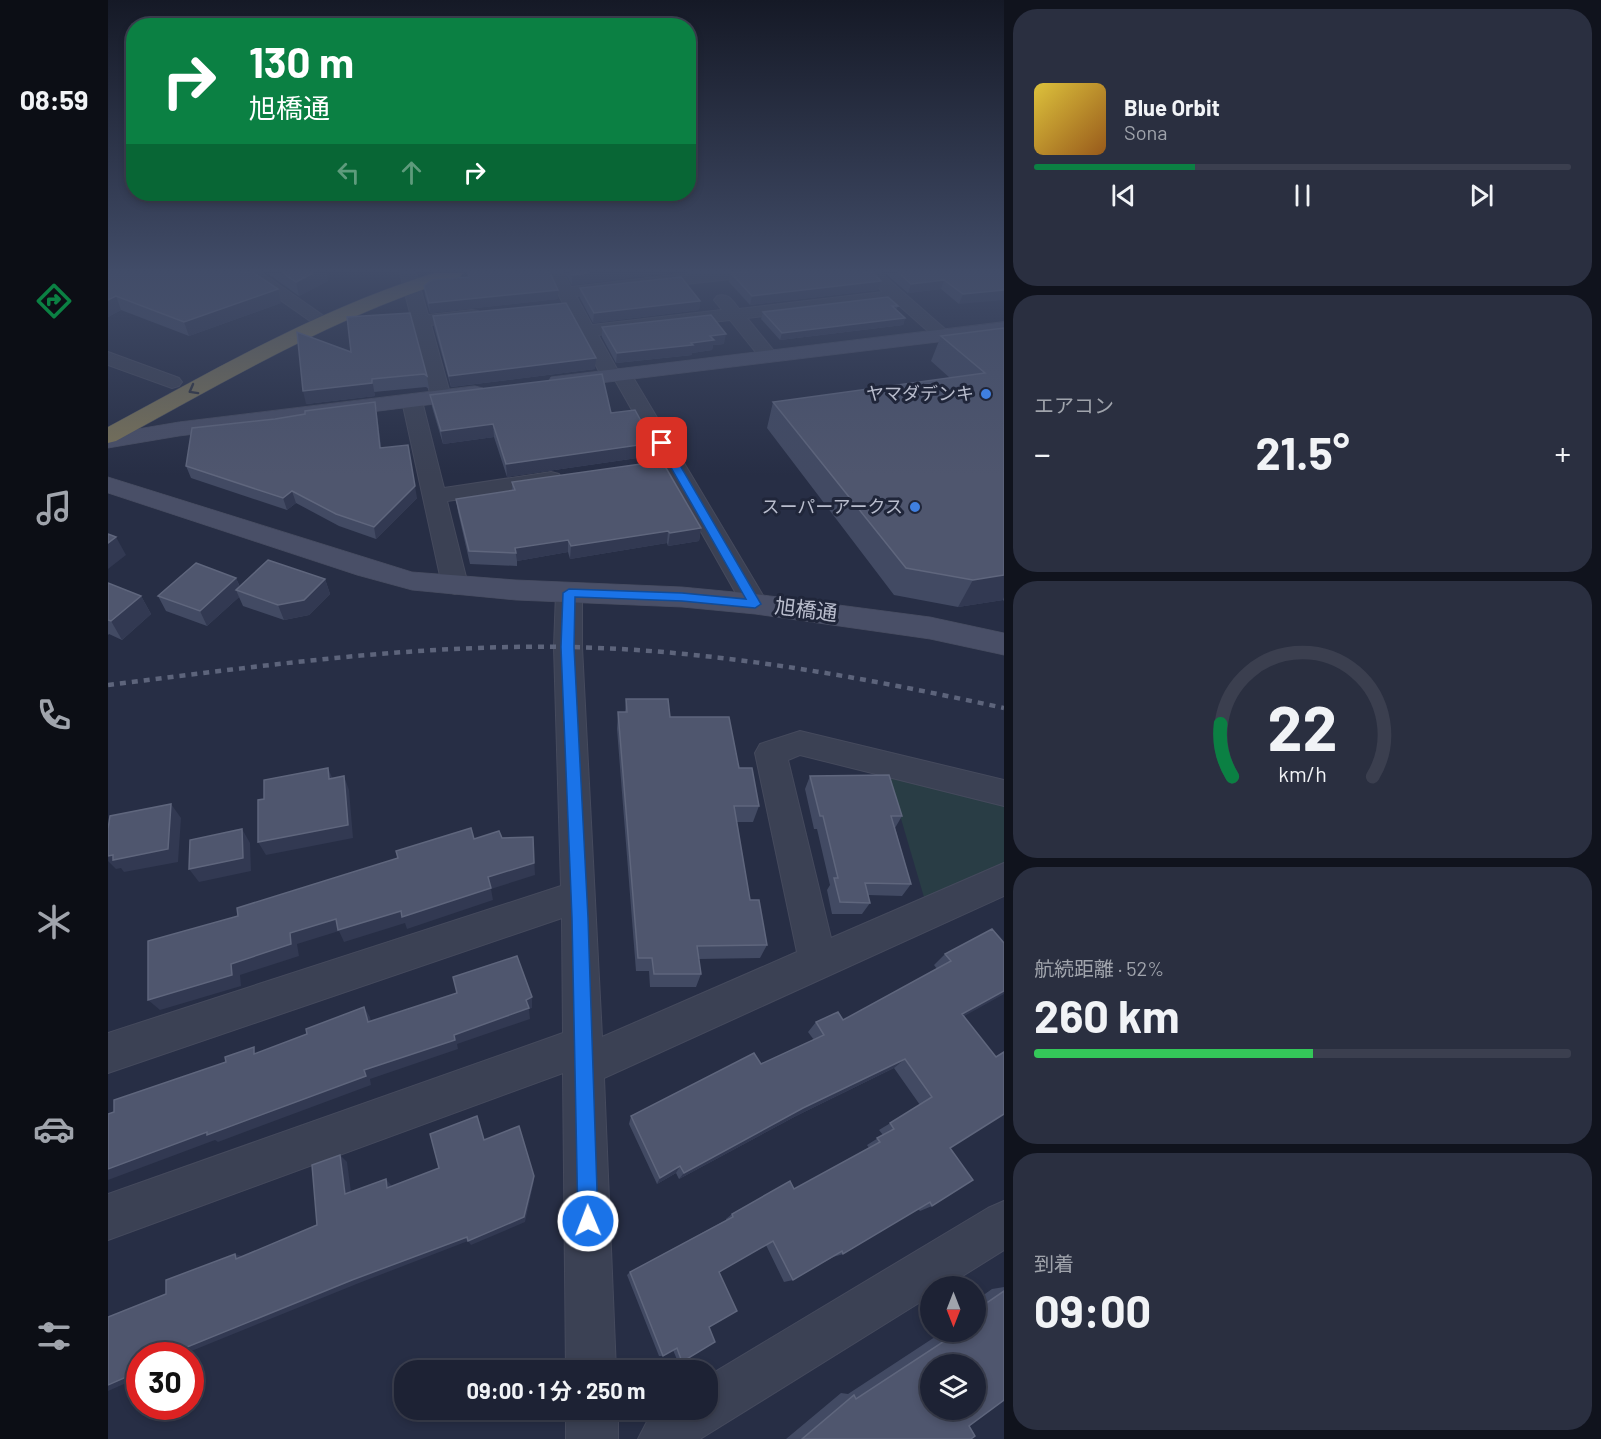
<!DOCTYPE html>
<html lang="ja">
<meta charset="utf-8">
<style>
:root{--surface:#1d2234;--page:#2a2f40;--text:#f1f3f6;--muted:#a0a4ac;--line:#3b3f4f;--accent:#0b8043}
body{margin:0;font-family:Barlow,"Noto Sans JP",sans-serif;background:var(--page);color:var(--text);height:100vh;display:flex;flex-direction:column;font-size:22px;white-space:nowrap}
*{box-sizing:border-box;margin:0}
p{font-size:20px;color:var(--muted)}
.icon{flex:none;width:33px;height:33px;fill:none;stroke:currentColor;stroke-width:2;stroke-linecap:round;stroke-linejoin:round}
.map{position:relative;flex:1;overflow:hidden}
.details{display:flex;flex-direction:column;gap:9px;padding:9px;background:#10131d;width:597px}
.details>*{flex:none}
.hud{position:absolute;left:18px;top:18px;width:570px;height:183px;border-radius:24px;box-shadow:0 3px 9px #0003,0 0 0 2px var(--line);background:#0b8043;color:#fff;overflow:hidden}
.needle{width:39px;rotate:180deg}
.fabs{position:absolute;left:812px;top:1276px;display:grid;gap:12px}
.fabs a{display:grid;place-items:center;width:66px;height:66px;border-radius:50%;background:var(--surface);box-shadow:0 3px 9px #0003,0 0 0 2px var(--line);font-size:30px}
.speed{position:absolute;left:18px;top:1342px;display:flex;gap:12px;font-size:30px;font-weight:700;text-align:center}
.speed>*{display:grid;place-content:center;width:78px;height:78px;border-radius:50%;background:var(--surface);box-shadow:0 3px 9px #0003,0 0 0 2px var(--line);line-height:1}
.speed .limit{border:9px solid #d22;background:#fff;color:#111}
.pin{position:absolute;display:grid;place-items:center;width:51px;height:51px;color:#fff;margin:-26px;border-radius:12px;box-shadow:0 3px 9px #0006}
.me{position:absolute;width:66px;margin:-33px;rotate:359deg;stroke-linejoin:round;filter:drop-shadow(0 0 4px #0008)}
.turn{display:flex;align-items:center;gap:21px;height:126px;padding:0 24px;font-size:27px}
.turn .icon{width:78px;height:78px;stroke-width:2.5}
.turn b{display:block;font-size:42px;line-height:51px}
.lanes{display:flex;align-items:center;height:57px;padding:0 24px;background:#0003;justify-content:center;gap:30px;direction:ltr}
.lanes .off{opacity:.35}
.big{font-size:45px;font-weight:700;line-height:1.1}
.details .card{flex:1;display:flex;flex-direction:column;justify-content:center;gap:9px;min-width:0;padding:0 21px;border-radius:24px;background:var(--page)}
.details .dial{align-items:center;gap:0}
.dial svg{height:156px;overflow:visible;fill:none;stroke:var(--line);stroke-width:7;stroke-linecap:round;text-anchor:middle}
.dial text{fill:var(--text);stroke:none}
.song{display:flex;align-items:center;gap:18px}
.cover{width:72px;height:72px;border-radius:9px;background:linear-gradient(135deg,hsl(50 70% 55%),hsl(30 70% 35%))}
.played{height:6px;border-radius:3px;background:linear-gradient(90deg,var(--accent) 30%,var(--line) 30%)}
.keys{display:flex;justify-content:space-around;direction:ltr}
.heat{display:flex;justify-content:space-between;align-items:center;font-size:33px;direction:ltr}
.charge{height:9px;border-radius:4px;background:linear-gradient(90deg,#34c759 52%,var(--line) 0)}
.trip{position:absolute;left:286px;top:1360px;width:324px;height:60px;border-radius:24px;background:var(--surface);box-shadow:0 3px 9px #0003,0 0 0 2px var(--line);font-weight:700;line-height:60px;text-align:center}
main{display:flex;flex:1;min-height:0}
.dock{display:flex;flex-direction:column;width:108px;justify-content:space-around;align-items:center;background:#0c0e15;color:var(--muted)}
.dock .icon{width:42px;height:42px}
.dock .current{color:var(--accent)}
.dock b{font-size:27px;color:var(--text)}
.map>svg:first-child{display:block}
.green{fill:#293d45}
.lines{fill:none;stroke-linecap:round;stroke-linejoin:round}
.street-casing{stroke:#454a5d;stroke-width:2}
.secondary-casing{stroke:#454a5d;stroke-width:1}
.highway-casing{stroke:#43495b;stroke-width:1}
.street{fill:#3b4154;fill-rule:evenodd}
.secondary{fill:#494f67;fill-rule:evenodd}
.highway{fill:#7a7358;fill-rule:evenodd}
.rail{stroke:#5d647b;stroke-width:4.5;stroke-dasharray:6 6;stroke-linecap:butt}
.wall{fill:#424a63}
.shaded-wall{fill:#323952}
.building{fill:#4f566e;stroke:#5f667d;stroke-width:1.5;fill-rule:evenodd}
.oneway{stroke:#2e323e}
.route{fill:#1a73e8;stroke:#114b97;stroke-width:1.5}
.shop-dot{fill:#3f7fe0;stroke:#20263a;stroke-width:2}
.labels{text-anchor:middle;stroke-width:6;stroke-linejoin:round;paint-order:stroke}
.far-poi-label{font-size:18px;fill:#b9bdcd;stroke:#20263a;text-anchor:end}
.street-label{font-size:21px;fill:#b9bdcd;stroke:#20263a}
</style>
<main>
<nav class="dock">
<b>08:59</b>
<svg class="icon current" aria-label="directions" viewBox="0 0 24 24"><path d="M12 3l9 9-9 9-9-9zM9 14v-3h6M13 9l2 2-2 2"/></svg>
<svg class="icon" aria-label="music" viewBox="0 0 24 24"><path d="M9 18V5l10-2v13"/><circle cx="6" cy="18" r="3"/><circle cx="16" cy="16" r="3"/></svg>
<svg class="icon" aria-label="phone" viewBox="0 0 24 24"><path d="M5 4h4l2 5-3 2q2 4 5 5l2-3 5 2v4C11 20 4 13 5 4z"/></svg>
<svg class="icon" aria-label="climate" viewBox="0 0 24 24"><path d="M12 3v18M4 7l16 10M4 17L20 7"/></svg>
<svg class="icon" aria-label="car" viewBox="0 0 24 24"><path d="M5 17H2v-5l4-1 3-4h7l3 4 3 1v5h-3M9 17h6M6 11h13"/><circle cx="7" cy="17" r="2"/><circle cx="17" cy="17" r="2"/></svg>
<svg class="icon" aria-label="filters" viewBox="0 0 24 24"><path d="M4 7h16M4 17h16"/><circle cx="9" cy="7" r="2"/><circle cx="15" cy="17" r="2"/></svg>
</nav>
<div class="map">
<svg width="896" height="1439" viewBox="0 0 896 1439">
<rect width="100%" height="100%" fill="#272e45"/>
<path class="green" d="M779,771L896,801V869L818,904Z"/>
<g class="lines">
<g class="street-casing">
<g id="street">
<path d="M134,273H154L223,321L220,325H208Z"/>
<path d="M292,273H308L320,315L364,310L370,311L373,315L370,319L364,320L323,325L343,397L340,401H326L323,397Z"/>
<path d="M439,273H455L463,287L583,273H640L632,278L468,296L484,325L614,310L606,300L609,296C621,293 624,300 631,309L775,292L755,273H773L845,336L842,340H830L786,301L639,318L670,356L668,360H654L622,320L490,335L509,369L520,370L523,374L660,604L656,610L647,613L638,610L634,604L507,380L496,379L493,375Z"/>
<path d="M0,352L71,378L74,382L71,386L64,388L0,365Z"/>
<path d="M304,395L311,397L314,401L336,488L443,472L451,474L454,479L451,484L443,486L339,501L360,585L356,591L347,594L338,591L334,585L294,401L297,397Z"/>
<path d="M461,584L470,587L474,593V647L494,1037L689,952L647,753L652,744L692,731L896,780V806L692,755L680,760L723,938L896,863V896L496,1078L508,1371H458L455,1073L0,1240V1194L455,1033L454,918L0,1073V1033L453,886L446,647L448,593L452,587Z"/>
<path d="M896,1201V1250L837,1287H822V1296L592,1439H530L545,1410H600V1376L880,1208Z"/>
<rect x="458" y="1410" width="52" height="29"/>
</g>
</g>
<g class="secondary-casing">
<g id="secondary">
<path d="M896,322V334L451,388L443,387L440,382L443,377L451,376Z"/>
<path d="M367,386L375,388L378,393L375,398L71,436L0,448V434L71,422Z"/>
<path d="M0,477L304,572L408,580L574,587L647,594L822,617L896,633V655L822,639L647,614L574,607L408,600L304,590L249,575L0,493Z"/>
</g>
</g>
<g class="highway-casing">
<path id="highway" d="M326,273H355L352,277C227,316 122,379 8,441L0,443V427C106,370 210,309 326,273Z"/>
</g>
<use href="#street" class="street"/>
<use href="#secondary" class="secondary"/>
<use href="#highway" class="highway"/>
<path class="rail" d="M0,685C153,666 306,644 461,647C608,650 753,677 896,708"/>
</g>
<g class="wall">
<path d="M0,273L173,303L81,336L13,310L0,317Z"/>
<path d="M159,273H218L220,281L191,296Z"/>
<path d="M359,273H442L450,299L322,313L317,296L316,286L360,277Z"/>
<path d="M457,273H560L464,285Z"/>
<path d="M622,273H765L770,290L642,305L621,282Z"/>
<path d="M777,273H896L851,304L833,289L800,293Z"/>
<path d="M472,288L592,301L591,310L485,323L472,298Z"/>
<path d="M790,306L788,310L797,318L795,325L672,340L653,319L655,312Z"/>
<path d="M325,316L487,369L343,387L326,327Z"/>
<path d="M239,317L319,376L321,389L318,387L266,392L267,396L198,404L243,352Z"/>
<path d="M494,327L616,344L605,345L604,350L584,353V355L508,363L494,337Z"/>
<path d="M896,328V601L895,600L850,607L786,595L659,428L665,402L842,378L823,361L833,336Z"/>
<path d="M322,395L503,413L543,456L399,477L386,437L335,444L324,407Z"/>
<path d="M267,402L273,448L309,498L268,539L231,526L188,503L179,510L83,478L78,466L167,419Z"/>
<path d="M404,482L593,528L591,541L560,546L559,543L462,559L460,552L409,561V566L362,564L350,512L348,499L404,491Z"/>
<path d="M128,578L132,587L217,579L222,594L201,615L176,620L135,606L131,597L99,626L58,611L50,596Z"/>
<path d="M0,583L33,596L43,614L14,640L1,634L0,635Z"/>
<path d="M518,699L562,717L631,768L651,806L645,822H629L642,900L659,945L652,958L591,959L593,974L588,987H542L541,971H528L509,729L510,712H517Z"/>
<path d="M702,776L794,816L787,828L803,884L794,896L760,895L762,903L754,914H724L719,890L722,885L709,829H706L697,789Z"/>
<path d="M884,929L856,1017L842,1148L824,1206L812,1211L810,1209L735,1254L725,1257L685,1280L676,1282L658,1245L611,1272L601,1327L574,1362H570L565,1350L555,1356H551L519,1275L522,1272L618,1220V1219L624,1214L686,1189L761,1148L759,1145L775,1135L771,1130L812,1105L786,1068L688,1116L571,1179L568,1173L549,1184L521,1124L523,1116L653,1064L706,1040L700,1032L708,1022L735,1020L829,969L826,965L837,954Z"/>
<path d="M896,1287V1400L861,1426L863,1439H678L733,1393L740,1394L833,1333V1332H867V1301L884,1289Z"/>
</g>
<g class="shaded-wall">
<path d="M205,273H218L220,281L191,296L188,282Z"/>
<path d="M481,273H560L464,285V275Z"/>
<path d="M836,280L833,289L800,293L803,284Z"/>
<path d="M773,281L770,290L642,305L644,296Z"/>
<path d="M170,289L173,303L81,336L76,322Z"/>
<path d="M450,290V299L322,313L321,303Z"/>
<path d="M896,290V300L851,304L855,294Z"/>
<path d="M8,296L13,310L0,317V300Z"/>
<path d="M592,301L591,310L485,323L486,313Z"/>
<path d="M797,318L795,325L672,340L674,333Z"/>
<path d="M618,334L616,344L605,345L604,350L584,353V355L508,363L509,353L583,343L602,336Z"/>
<path d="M488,358L487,369L343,387L341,376Z"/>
<path d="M264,379L267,396L198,404L195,391Z"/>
<path d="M267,402L269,414L275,460L272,448Z"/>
<path d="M385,424L386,437L335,444L333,431Z"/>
<path d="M545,443L543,456L399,477L398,464Z"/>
<path d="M307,486L309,498L268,539L266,527Z"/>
<path d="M184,491L188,503L179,510L175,498Z"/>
<path d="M593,528L591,541L560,546L562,533Z"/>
<path d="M560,531L559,543L462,559L463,546Z"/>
<path d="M8,537L18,555L0,569V543Z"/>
<path d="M460,540V552L409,561L407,548Z"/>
<path d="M896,575V597L895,600L850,607L865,580Z"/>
<path d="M128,578L134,593L128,590L131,597L99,626L92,611Z"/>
<path d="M217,579L222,594L201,615L176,620L170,605Z"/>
<path d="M33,596L43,614L14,640L3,621Z"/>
<path d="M220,768L226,782L221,779Z"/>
<path d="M236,776L241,790L245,838L158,855L150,842Z"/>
<path d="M63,804L73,818L70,862L16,872L13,868L8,869L0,861V856Z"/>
<path d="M134,829L142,843L143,871L91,882L81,869Z"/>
<path d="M425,837L427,875L383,889L385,900L299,929L297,923L236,942L231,931L189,944L191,956L132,975L133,986L52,1010L40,1000L123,964L182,933L228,919L380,877Z"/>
<path d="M896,991V994L842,1024L854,1014Z"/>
<path d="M424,997V1008L421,1009L422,1019L349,1044L350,1049L262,1079L263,1085L110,1142L107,1140L0,1180V1169L346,1035L418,1000Z"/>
<path d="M256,1007L262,1017L265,1032L260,1022Z"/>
<path d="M797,1059L786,1068L688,1116L571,1179L576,1173L695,1108Z"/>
<path d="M232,1155L239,1162L244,1199L237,1194Z"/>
<path d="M572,1166L568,1173L549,1184L552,1178Z"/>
<path d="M426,1176V1181L417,1222L363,1245L360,1241L251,1283L71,1356H57Z"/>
<path d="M278,1179L283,1185L285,1193L279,1188Z"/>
<path d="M127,1254L138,1257L128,1259Z"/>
<path d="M32,1371V1377L0,1391V1385Z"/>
</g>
<g class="building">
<path d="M0,273H146L170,289L76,322L8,296L0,300Z"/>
<path d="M175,273H205L188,282Z"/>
<path d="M360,273H442L450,290L321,303L316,286L324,280L361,277Z"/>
<path d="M463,273H481L464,275Z"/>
<path d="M623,273H765L773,281L644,296Z"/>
<path d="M791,273H896V290L855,294L836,280L803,284Z"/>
<path d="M573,277L592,301L486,313L472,288Z"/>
<path d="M780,297L790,306H784L797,318L674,333L655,312Z"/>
<path d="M458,303L488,358L341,376L325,316Z"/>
<path d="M302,313L319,376L316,374L264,379V383L195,391L189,332L243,352L239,317Z"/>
<path d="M603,315L618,334L602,336L606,340L583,343L585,345L509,353L494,327Z"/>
<path d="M896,328V575L865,580L798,568L665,402L877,373L833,336Z"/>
<path d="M494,374L503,413L527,410L545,443L398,464L385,424L333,431L322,395Z"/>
<path d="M267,402L272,448L300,445L307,486L266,527L228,514L184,491L175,498L78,466L84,428L167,419L197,414V411Z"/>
<path d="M554,461L593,528L562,533L560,531L463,546L460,540L407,548L408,553L361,551L348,499L407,490L404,482Z"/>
<path d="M0,534L8,537L0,543Z"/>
<path d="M160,560L217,579L196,600L170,605L128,590Z"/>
<path d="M88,563L128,578L92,611L50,596Z"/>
<path d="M0,583L33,596L3,621L0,620Z"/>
<path d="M518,699H560L562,717H621L631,768H644L651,806H626L642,900H651L659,945L589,946L593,974H546L544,958H530L510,712H519Z"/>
<path d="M220,768L221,779L236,776L240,825L150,842V800L156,799V780Z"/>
<path d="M781,775L794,816H783L803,884L757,883L762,903L732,902L726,878H730L715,816H712L702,776Z"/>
<path d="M63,804L60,849L5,860V855L0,856V829L2,816Z"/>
<path d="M363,828L366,839L391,831L394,838L425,837L426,863L380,877L383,888L294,917L293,911L230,930L228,919L182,933L183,944L123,964L124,975L40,1000V941L130,916L129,908L290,858L288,851Z"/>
<path d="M134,829L135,858L81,869L82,840Z"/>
<path d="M884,929L896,943V991L854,1014L888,1057L896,1052V1114L842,1148L865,1180L824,1206L822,1202L735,1254L734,1251L685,1280L665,1241L611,1272L629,1311L601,1327L607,1342L574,1362L569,1348L555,1356L522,1272L625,1217L624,1214L682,1181L686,1189L772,1142L769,1138L786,1129L782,1123L824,1097L797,1059L695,1108L576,1173L572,1166L552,1178L523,1116L646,1053L653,1064L716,1035L708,1022L730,1012L735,1020L843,961L837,954Z"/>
<path d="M409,956L424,997L418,1000L421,1008L346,1035L347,1040L256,1070L258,1076L99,1135V1132L0,1169V1114L6,1112V1100L118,1062L117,1057L146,1047V1054L199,1034L198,1029L256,1007L260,1022L349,993L345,977Z"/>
<path d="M369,1116L376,1140L411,1126L426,1176L416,1217L360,1241L359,1237L244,1280L57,1356H32V1371L0,1385V1317L58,1294V1280L127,1254L128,1259L209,1225L204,1165L232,1155L237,1194L278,1179L279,1188L331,1168L322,1134Z"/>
<path d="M896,1291V1400L861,1426L867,1436L863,1439H694L746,1395L748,1399L850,1332H867V1311ZM822,1365H867V1410H822Z"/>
</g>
<defs><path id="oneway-chevron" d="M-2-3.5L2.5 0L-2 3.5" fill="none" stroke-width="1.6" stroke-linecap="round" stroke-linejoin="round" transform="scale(1.5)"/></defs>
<use class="oneway" href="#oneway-chevron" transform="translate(85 390) rotate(151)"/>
<linearGradient id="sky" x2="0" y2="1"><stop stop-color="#151926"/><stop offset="0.57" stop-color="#414c68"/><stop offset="1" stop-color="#414c68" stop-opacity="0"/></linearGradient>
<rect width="896" height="475" fill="url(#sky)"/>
<path class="route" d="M554,440L559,443L653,604L647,608L574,601L467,597L466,647L480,918L490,1221L487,1228L480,1231L473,1228L470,1221L464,918L453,647L455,593L461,589L574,593L638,599L549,443Z"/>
<g class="shop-dot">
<circle cx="878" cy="394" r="6"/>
<circle cx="807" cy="507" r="6"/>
</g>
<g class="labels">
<g class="far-poi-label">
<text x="866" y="400">ヤマダデンキ</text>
<text x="795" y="513">スーパーアークス</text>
</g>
<g class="street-label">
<text transform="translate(698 610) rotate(7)" y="7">旭橋通</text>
</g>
</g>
</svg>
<div class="fabs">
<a><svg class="needle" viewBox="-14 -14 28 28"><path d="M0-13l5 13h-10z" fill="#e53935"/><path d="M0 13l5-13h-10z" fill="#a0a4ac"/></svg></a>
<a><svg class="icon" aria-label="layers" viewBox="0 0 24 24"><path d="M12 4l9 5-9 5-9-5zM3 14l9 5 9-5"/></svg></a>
</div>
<div class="speed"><div class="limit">30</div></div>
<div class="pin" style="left:554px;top:443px;background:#d93025"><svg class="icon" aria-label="arrive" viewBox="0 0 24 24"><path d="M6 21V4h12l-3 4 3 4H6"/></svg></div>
<svg class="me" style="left:480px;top:1221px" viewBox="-20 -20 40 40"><circle r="17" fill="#1a73e8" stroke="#fff" stroke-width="3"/><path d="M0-11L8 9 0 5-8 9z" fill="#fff"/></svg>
<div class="trip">09:00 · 1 分 · 250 m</div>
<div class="hud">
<div class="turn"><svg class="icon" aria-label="right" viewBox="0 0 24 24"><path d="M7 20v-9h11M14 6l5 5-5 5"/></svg><div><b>130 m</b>旭橋通</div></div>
<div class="lanes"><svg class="icon off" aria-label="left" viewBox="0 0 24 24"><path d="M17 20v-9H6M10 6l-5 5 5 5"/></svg><svg class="icon off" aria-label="ahead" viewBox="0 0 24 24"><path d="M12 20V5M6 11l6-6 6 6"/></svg><svg class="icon" aria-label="right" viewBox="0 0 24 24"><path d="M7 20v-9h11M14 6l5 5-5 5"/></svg></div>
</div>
</div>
<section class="details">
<div class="card">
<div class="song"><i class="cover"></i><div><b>Blue Orbit</b><p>Sona</p></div></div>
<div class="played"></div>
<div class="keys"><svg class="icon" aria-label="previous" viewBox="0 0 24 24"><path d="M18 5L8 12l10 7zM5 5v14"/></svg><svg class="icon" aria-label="pause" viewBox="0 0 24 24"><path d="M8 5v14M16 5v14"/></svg><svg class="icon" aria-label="next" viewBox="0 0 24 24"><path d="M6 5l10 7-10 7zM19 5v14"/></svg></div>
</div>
<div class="card"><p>エアコン</p>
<div class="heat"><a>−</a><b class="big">21.5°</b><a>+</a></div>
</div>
<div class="card dial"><svg viewBox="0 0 100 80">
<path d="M14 69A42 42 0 1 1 86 69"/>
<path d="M14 69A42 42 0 0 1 8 42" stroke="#0b8043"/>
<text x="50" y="56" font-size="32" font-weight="700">22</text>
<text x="50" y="72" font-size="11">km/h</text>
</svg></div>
<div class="card"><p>航続距離 · 52%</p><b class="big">260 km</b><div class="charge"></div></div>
<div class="card"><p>到着</p><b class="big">09:00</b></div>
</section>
</main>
